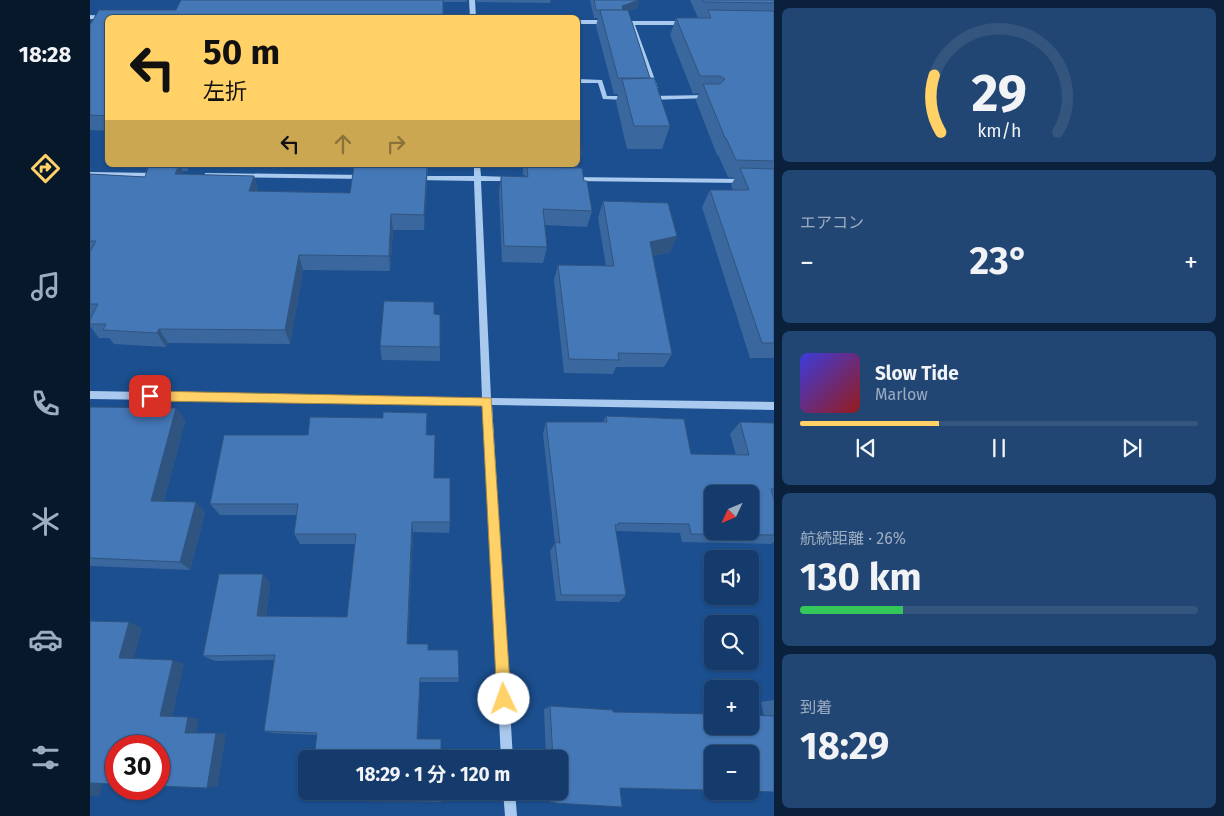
<!DOCTYPE html>
<html lang="ja">
<meta charset="utf-8">
<style>
:root{--surface:#143b6b;--page:#214673;--text:#f1f3f6;--muted:#9dadc1;--line:#33557e;--accent:#ffd166}
body{margin:0;font-family:"Fira Sans","Noto Sans JP",sans-serif;background:var(--page);color:var(--text);height:100vh;display:flex;flex-direction:column;font-size:19px;white-space:nowrap}
*{box-sizing:border-box;margin:0}
p{font-size:16px;color:var(--muted)}
.icon{flex:none;width:28px;height:28px;fill:none;stroke:currentColor;stroke-width:2;stroke-linecap:round;stroke-linejoin:round}
.map{position:relative;flex:1;overflow:hidden}
.side{display:flex;flex-direction:column;gap:8px;padding:8px;background:#0b203b;width:450px}
.side>*{flex:none}
.hud{position:absolute;left:15px;top:15px;width:475px;height:152px;border-radius:8px;box-shadow:0 1px 4px #0004,0 0 0 1px var(--line);background:#ffd166;color:#111;overflow:hidden}
.needle{width:32px;rotate:226deg}
.controls{position:absolute;left:614px;top:485px;display:grid;gap:10px}
.controls a{display:grid;place-items:center;width:55px;height:55px;border-radius:8px;background:var(--surface);box-shadow:0 1px 4px #0004,0 0 0 1px var(--line);font-size:25px}
.speed{position:absolute;left:15px;top:735px;display:flex;gap:10px;font-size:25px;font-weight:700;text-align:center}
.speed>*{display:grid;place-content:center;width:65px;height:65px;border-radius:50%;background:var(--surface);box-shadow:0 1px 4px #0004,0 0 0 1px var(--line);line-height:1}
.speed .limit{border:8px solid #d22;background:#fff;color:#111}
.pin{position:absolute;display:grid;place-items:center;width:42px;height:42px;color:#fff;margin:-21px;border-radius:10px;box-shadow:0 2px 8px #0006}
.me{position:absolute;width:55px;margin:-28px;rotate:357deg;stroke-linejoin:round;filter:drop-shadow(0 0 4px #0008)}
.turn{display:flex;align-items:center;gap:18px;height:105px;padding:0 15px;font-size:22px}
.turn .icon{width:65px;height:65px;stroke-width:2.5}
.turn b{display:block;font-size:35px;line-height:42px}
.lanes{display:flex;align-items:center;height:48px;padding:0 15px;background:#0003;justify-content:center;gap:25px;direction:ltr}
.lanes .off{opacity:.35}
.big{font-size:38px;font-weight:700;line-height:1.1}
.side .tile{flex:1;display:flex;flex-direction:column;justify-content:center;gap:8px;min-width:0;padding:0 18px;border-radius:8px;background:var(--page)}
.side .dial{align-items:center;gap:0}
.dial svg{height:130px;overflow:visible;fill:none;stroke:var(--line);stroke-width:7;stroke-linecap:round;text-anchor:middle}
.dial text{fill:var(--text);stroke:none}
.song{display:flex;align-items:center;gap:15px}
.cover{width:60px;height:60px;border-radius:8px;background:linear-gradient(135deg,hsl(240 70% 55%),hsl(0 70% 35%))}
.played{height:5px;border-radius:2px;background:linear-gradient(90deg,var(--accent) 35%,var(--line) 35%)}
.keys{display:flex;justify-content:space-around;direction:ltr}
.heat{display:flex;justify-content:space-between;align-items:center;font-size:28px;direction:ltr}
.charge{height:8px;border-radius:4px;background:linear-gradient(90deg,#34c759 26%,var(--line) 0)}
.trip{position:absolute;left:208px;top:750px;width:270px;height:50px;border-radius:8px;background:var(--surface);box-shadow:0 1px 4px #0004,0 0 0 1px var(--line);font-weight:700;line-height:50px;text-align:center}
main{display:flex;flex:1;min-height:0}
.tabs{display:flex;flex-direction:column;width:90px;justify-content:space-around;align-items:center;background:#08182b;color:var(--muted)}
.tabs .icon{width:35px;height:35px}
.tabs .current{color:var(--accent)}
.tabs b{font-size:22px;color:var(--text)}
.map>svg:first-child{display:block}
.lines{fill:none;stroke-linecap:round;stroke-linejoin:round}
.minor{fill:#a9c9ee;fill-rule:evenodd}
.wall{fill:#3a679d}
.shaded-wall{fill:#305480}
.building{fill:#4478b7;stroke:#305480;fill-rule:evenodd}
.route{fill:#ffd166;stroke:#a68842}
</style>
<main>
<nav class="tabs">
<b>18:28</b>
<svg class="icon current" aria-label="directions" viewBox="0 0 24 24"><path d="M12 3l9 9-9 9-9-9zM9 14v-3h6M13 9l2 2-2 2"/></svg>
<svg class="icon" aria-label="music" viewBox="0 0 24 24"><path d="M9 18V5l10-2v13"/><circle cx="6" cy="18" r="3"/><circle cx="16" cy="16" r="3"/></svg>
<svg class="icon" aria-label="phone" viewBox="0 0 24 24"><path d="M5 4h4l2 5-3 2q2 4 5 5l2-3 5 2v4C11 20 4 13 5 4z"/></svg>
<svg class="icon" aria-label="climate" viewBox="0 0 24 24"><path d="M12 3v18M4 7l16 10M4 17L20 7"/></svg>
<svg class="icon" aria-label="car" viewBox="0 0 24 24"><path d="M5 17H2v-5l4-1 3-4h7l3 4 3 1v5h-3M9 17h6M6 11h13"/><circle cx="7" cy="17" r="2"/><circle cx="17" cy="17" r="2"/></svg>
<svg class="icon" aria-label="filters" viewBox="0 0 24 24"><path d="M4 7h16M4 17h16"/><circle cx="9" cy="7" r="2"/><circle cx="15" cy="17" r="2"/></svg>
</nav>
<div class="map">
<svg width="684" height="816" viewBox="0 0 684 816">
<rect width="100%" height="100%" fill="#1b4f8f"/>
<g class="lines">
<g class="minor">
<path d="M379,0H385L386,18H380Z"/>
<path d="M0,15L18,16L20,18H18V20L0,19Z"/>
<path d="M488,20H519L522,22L519,24H488Z"/>
<path d="M532,21H596L599,23L596,25H545L568,88L567,89L562,88L540,25L530,24V22Z"/>
<path d="M488,79L512,80L517,96H537L540,98L537,100L513,99L508,83H488Z"/>
<path d="M617,95L619,96V98L560,100L557,98L560,96Z"/>
<path d="M384,165H390L391,176L421,177L424,179L421,181H391L401,398L684,402V410L402,405L423,759H411L393,405L0,399V391L392,398L384,181L327,180L324,178L327,176H384Z"/>
<path d="M0,172L66,173L69,175L66,177L0,176Z"/>
<path d="M115,173L274,175L277,177L274,179L117,177H115Z"/>
<path d="M480,177L654,179L657,181L654,183L482,181H480Z"/>
<path d="M413,791H425L427,816H415Z"/>
</g>
</g>
<g class="wall">
<path d="M91,0H377V2H353V18H18V131L0,130V25L9,10H86Z"/>
<path d="M386,0H461L460,3L387,2Z"/>
<path d="M500,0H549L547,8L538,11L560,78L580,126L572,149H537L526,102L528,94H524L506,26L508,18H504Z"/>
<path d="M600,0H684V358H660L612,207L620,190H643L641,185L645,178L638,177L628,155H627L606,101L609,93L603,94L580,35L586,18H608Z"/>
<path d="M488,126L492,153L488,167L494,181L502,211L497,227L455,225L457,247L453,263L412,262L409,192L411,176L435,177V175H433V165H488Z"/>
<path d="M59,165H100L98,171H92L94,174L164,176L168,191L260,193L267,165H338L334,230H303L300,271L213,270L200,344L78,343L76,347L24,344L19,338H9L0,326V320L1,318H0V174L55,177Z"/>
<path d="M513,201L587,236L580,252L563,256L582,354L574,367H526L523,374L474,373L464,280L468,265L516,266L508,218Z"/>
<path d="M344,314L350,315V361L292,360L290,346Z"/>
<path d="M0,407L86,408L95,421L74,501L115,512L100,570L0,566Z"/>
<path d="M516,416L601,454L646,455L640,434L650,422L684,423V542L681,544L592,542L590,533L526,531L536,595L529,602L466,601L460,551L465,543L453,434L456,422H513Z"/>
<path d="M337,427V435L344,478L360,522L359,533L323,532L318,644L338,650L369,678L368,682H330L328,739L351,759L226,735L183,733L174,731L184,660L125,661L113,656L180,583L176,616L257,617L265,544H210L204,534L207,515H130L120,504L218,435Z"/>
<path d="M684,700V792L530,788L465,803L458,801V791H469V759H456L454,709L460,706L523,712L674,716L671,702Z"/>
</g>
<g class="shaded-wall">
<path d="M549,0L547,8L532,13V6Z"/>
<path d="M89,165H90L96,179L85,174Z"/>
<path d="M96,165H100L98,171Z"/>
<path d="M337,167V182L334,230V215Z"/>
<path d="M164,176L168,192L159,191Z"/>
<path d="M301,214L303,230L300,271L299,256Z"/>
<path d="M587,236L580,252L553,258L560,242Z"/>
<path d="M209,255L213,270L200,344L195,330Z"/>
<path d="M69,329L78,343L76,347L67,333Z"/>
<path d="M86,408L95,421L72,510L61,501Z"/>
<path d="M106,502L115,512L100,570L90,562Z"/>
<path d="M322,522L323,532L318,649L317,644Z"/>
<path d="M173,574L180,583L175,623L167,616Z"/>
<path d="M39,622L52,628L43,662L29,658Z"/>
<path d="M83,660L94,664L82,718L70,716Z"/>
<path d="M330,678V682L328,740L327,739Z"/>
<path d="M98,717L109,719L106,734L95,733Z"/>
<path d="M126,733L136,734L128,786L117,788Z"/>
<path d="M13,782L9,796H0V783Z"/>
</g>
<g class="building">
<path d="M91,0H353V18H18V116L0,115V25L9,10H86Z"/>
<path d="M504,0H549L532,6L533,10H506Z"/>
<path d="M613,0H684V3L614,2Z"/>
<path d="M510,10H538L560,78H528Z"/>
<path d="M618,10L683,11L684,13V161L646,160L636,138H635L613,84H630L635,79L630,76H610L586,18H621Z"/>
<path d="M564,78L580,126H544L532,79Z"/>
<path d="M488,126L492,153L488,152Z"/>
<path d="M59,165H89L85,174L164,176L159,191L260,193L264,166L337,167L334,215L301,214L299,256L209,255L195,330L69,329L67,333L13,330L16,324H0V320L8,304H0V252L6,241H0V174L55,177Z"/>
<path d="M437,167L492,168L494,181H497L502,211L453,209L457,247L414,246L411,176L438,177Z"/>
<path d="M650,168L684,169V343H672L620,190H659Z"/>
<path d="M513,201L578,203L587,236L560,242L582,354L528,353L529,360L479,359L468,265L524,266Z"/>
<path d="M294,301L344,302V314L350,315V347L290,346Z"/>
<path d="M0,407L86,408L61,501L106,502L90,562L0,558Z"/>
<path d="M293,412L337,413L336,435H345L344,478H360V522H322L317,644H338V650H368L369,678H330L327,739H351V759H224L227,733L174,731L185,655L113,656L129,574H173L167,616L257,617L266,534H204L208,504H120L134,435H218L220,417L293,418Z"/>
<path d="M516,416L594,419L601,454L659,455L650,422L684,423V489H681L684,499V535L601,534L599,524L528,523V525H525L536,595H471L465,542L470,543L456,422H517ZM622,494H660V531H622Z"/>
<path d="M0,621L39,622L29,658L83,660L70,716L98,717L95,733H126L117,788L69,786V746H26V784L0,783Z"/>
<path d="M460,706L523,710V712L622,714V726H660V715L684,716V792L660,791V754H622V790L530,788L532,807L465,803L464,791H469V759H463Z"/>
<path d="M221,791H351V802L220,800Z"/>
</g>
<path class="route" d="M60,391L401,398L421,699L419,704L414,707L409,704L407,699L392,406L60,401L56,399L54,396L56,393Z"/>
</svg>
<div class="controls">
<a><svg class="needle" viewBox="-14 -14 28 28"><path d="M0-13l5 13h-10z" fill="#e53935"/><path d="M0 13l5-13h-10z" fill="#9dadc1"/></svg></a>
<a><svg class="icon" aria-label="sound" viewBox="0 0 24 24"><path d="M4 9h4l5-4v14l-5-4H4zM17 9q2 3 0 6"/></svg></a>
<a><svg class="icon" aria-label="search" viewBox="0 0 24 24"><circle cx="10" cy="10" r="6"/><path d="M15 15l6 6"/></svg></a>
<a>+</a>
<a>−</a>
</div>
<div class="speed"><div class="limit">30</div></div>
<div class="pin" style="left:60px;top:396px;background:#d93025"><svg class="icon" aria-label="arrive" viewBox="0 0 24 24"><path d="M6 21V4h12l-3 4 3 4H6"/></svg></div>
<svg class="me" style="left:414px;top:699px" viewBox="-20 -20 40 40"><circle r="19" fill="#fff"/><path d="M0-13L10 11 0 6-10 11z" fill="#ffd166"/></svg>
<div class="trip">18:29 · 1 分 · 120 m</div>
<div class="hud">
<div class="turn"><svg class="icon" aria-label="left" viewBox="0 0 24 24"><path d="M17 20v-9H6M10 6l-5 5 5 5"/></svg><div><b>50 m</b>左折</div></div>
<div class="lanes"><svg class="icon" aria-label="left" viewBox="0 0 24 24"><path d="M17 20v-9H6M10 6l-5 5 5 5"/></svg><svg class="icon off" aria-label="ahead" viewBox="0 0 24 24"><path d="M12 20V5M6 11l6-6 6 6"/></svg><svg class="icon off" aria-label="right" viewBox="0 0 24 24"><path d="M7 20v-9h11M14 6l5 5-5 5"/></svg></div>
</div>
</div>
<section class="side">
<div class="tile dial"><svg viewBox="0 0 100 80">
<path d="M14 69A42 42 0 1 1 86 69"/>
<path d="M14 69A42 42 0 0 1 10 34" stroke="#ffd166"/>
<text x="50" y="56" font-size="32" font-weight="700">29</text>
<text x="50" y="72" font-size="11">km/h</text>
</svg></div>
<div class="tile"><p>エアコン</p>
<div class="heat"><a>−</a><b class="big">23°</b><a>+</a></div>
</div>
<div class="tile">
<div class="song"><i class="cover"></i><div><b>Slow Tide</b><p>Marlow</p></div></div>
<div class="played"></div>
<div class="keys"><svg class="icon" aria-label="previous" viewBox="0 0 24 24"><path d="M18 5L8 12l10 7zM5 5v14"/></svg><svg class="icon" aria-label="pause" viewBox="0 0 24 24"><path d="M8 5v14M16 5v14"/></svg><svg class="icon" aria-label="next" viewBox="0 0 24 24"><path d="M6 5l10 7-10 7zM19 5v14"/></svg></div>
</div>
<div class="tile"><p>航続距離 · 26%</p><b class="big">130 km</b><div class="charge"></div></div>
<div class="tile"><p>到着</p><b class="big">18:29</b></div>
</section>
</main>
